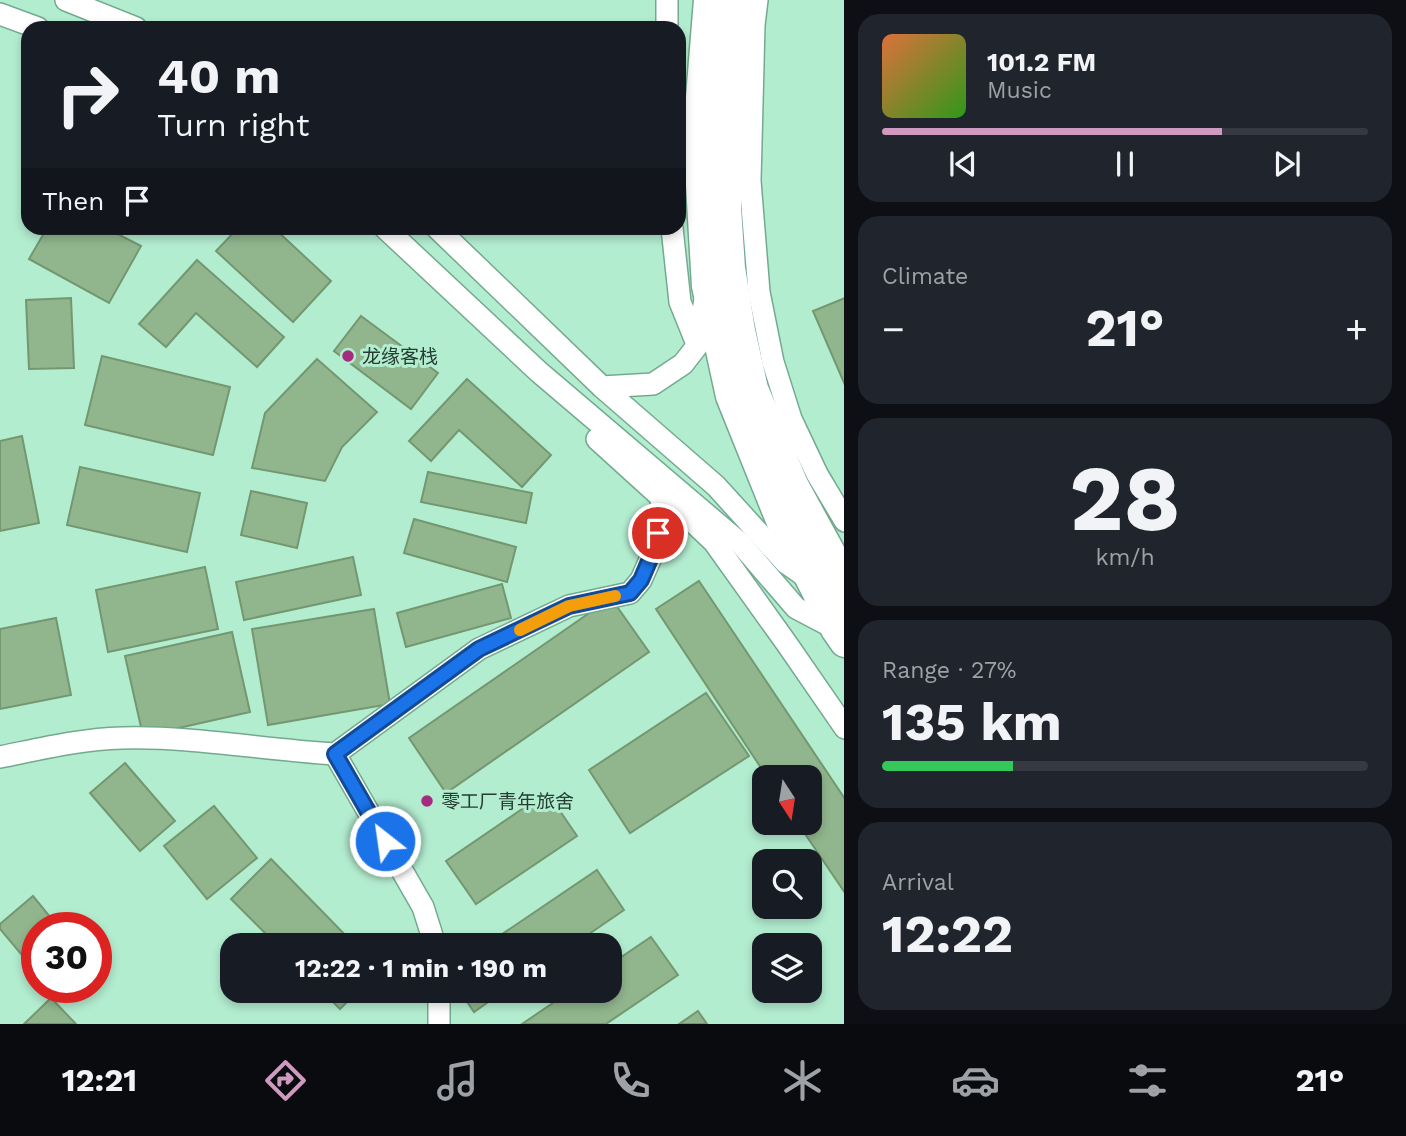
<!DOCTYPE html>
<meta charset="utf-8">
<style>
:root{--surface:#171b24;--page:#20242c;--text:#f1f3f6;--muted:#9ea1a6;--line:#363941;--accent:#cf99c0}
body{margin:0;font-family:"Work Sans","Noto Sans SC",sans-serif;background:var(--page);color:var(--text);height:100vh;display:flex;flex-direction:column;font-size:26px;white-space:nowrap}
*{box-sizing:border-box;margin:0}
p{font-size:23px;color:var(--muted)}
.icon{flex:none;width:38px;height:38px;fill:none;stroke:currentColor;stroke-width:2;stroke-linecap:round;stroke-linejoin:round}
.map{position:relative;flex:1;overflow:hidden}
.panel{display:flex;flex-direction:column;gap:14px;padding:14px;background:#0d0f14;width:562px}
.panel>*{flex:none}
.hud{position:absolute;left:21px;top:21px;width:665px;height:214px;border-radius:21px;box-shadow:0 4px 10px #0003;background:#171b24;color:var(--text);overflow:hidden}
.needle{width:46px;rotate:168deg}
.buttons{position:absolute;left:752px;top:765px;display:grid;gap:14px}
.buttons a{display:grid;place-items:center;width:70px;height:70px;border-radius:14px;background:var(--surface);box-shadow:0 4px 10px #0003;font-size:35px}
.speed{position:absolute;left:21px;top:912px;display:flex;gap:14px;font-size:35px;font-weight:700;text-align:center}
.speed>*{display:grid;place-content:center;width:91px;height:91px;border-radius:50%;background:var(--surface);box-shadow:0 4px 10px #0003;line-height:1}
.speed .limit{border:10px solid #d22;background:#fff;color:#111}
.pin{position:absolute;display:grid;place-items:center;width:60px;height:60px;color:#fff;margin:-30px;border:4px solid #fff;border-radius:50%;box-shadow:0 2px 7px #0007}
.me{position:absolute;width:77px;margin:-38px;rotate:330deg;stroke-linejoin:round;filter:drop-shadow(0 0 5px #0008)}
.turn{display:flex;align-items:center;gap:24px;height:147px;padding:0 21px;font-size:32px}
.turn .icon{width:91px;height:91px;stroke-width:2.5}
.turn b{display:block;font-size:49px;line-height:60px}
.then{display:flex;align-items:center;height:66px;padding:0 21px;background:#0003;gap:14px;font-size:26px}
.big{font-size:52px;font-weight:700;line-height:1.1}
.panel .widget{flex:1;display:flex;flex-direction:column;justify-content:center;gap:10px;min-width:0;padding:0 24px;border-radius:21px;background:var(--page)}
.panel .dial{align-items:center;gap:0}
.dial b{font-size:91px;line-height:1}
.song{display:flex;align-items:center;gap:21px}
.cover{width:84px;height:84px;border-radius:10px;background:linear-gradient(135deg,hsl(20 70% 55%),hsl(110 70% 35%))}
.played{height:7px;border-radius:4px;background:linear-gradient(90deg,var(--accent) 70%,var(--line) 70%)}
.keys{display:flex;justify-content:space-around;direction:ltr}
.heat{display:flex;justify-content:space-between;align-items:center;font-size:38px;direction:ltr}
.charge{height:10px;border-radius:5px;background:linear-gradient(90deg,#34c759 27%,var(--line) 0)}
.trip{position:absolute;left:220px;top:933px;width:402px;height:70px;border-radius:21px;background:var(--surface);box-shadow:0 4px 10px #0003;font-weight:700;line-height:70px;text-align:center}
.menu{display:flex;height:112px;justify-content:space-around;align-items:center;background:#090b0e;color:var(--muted)}
.menu .icon{width:49px;height:49px}
.menu .on{color:var(--accent)}
.menu b{font-size:32px;color:var(--text)}
main{display:flex;flex:1;min-height:0}
.map>svg:first-child{display:block}
.building{fill:#91b68e;stroke:#739870;stroke-width:2}
.lines{fill:none;stroke-linecap:round;stroke-linejoin:round}
.minor-casing{stroke:#73aa8f;stroke-width:24}
.major-casing{stroke:#73aa8f;stroke-width:30}
.highway-casing{stroke:#73aa8f;stroke-width:33}
.minor{stroke:#fff;stroke-width:21}
.major{stroke:#fff;stroke-width:26}
.highway{stroke:#fff;stroke-width:30}
.route-casing{stroke:#114b97;stroke-width:18}
.route{stroke:#1a73e8;stroke-width:12}
.slow{stroke:#f59e0b;stroke-width:12}
.poi-dot{fill:#a52b7f;stroke:#b3edd0;stroke-width:2.5}
.labels{text-anchor:middle;stroke-width:6;stroke-linejoin:round;paint-order:stroke}
.poi-label{font-size:19px;fill:#253c31;stroke:#b3edd0;text-anchor:start}
</style>
<main>
<div class="map">
<svg width="845" height="1024" viewBox="0 0 845 1024">
<rect width="100%" height="100%" fill="#b3edd0"/>
<g class="building">
<path d="M47,228H106L141,246L109,303L29,259Z"/>
<path d="M238,228H274L331,281L293,322L216,251Z"/>
<path d="M197,260L284,337L257,367L196,313L166,347L139,324Z"/>
<path d="M71,298L74,368L29,369L26,300Z"/>
<path d="M845,298V385L813,311Z"/>
<path d="M361,316L438,373L411,409L334,351Z"/>
<path d="M102,356L230,387L213,455L85,425Z"/>
<path d="M317,359L377,412L342,447L325,481L252,468L265,413Z"/>
<path d="M467,379L551,455L522,487L459,430L431,461L409,441Z"/>
<path d="M22,436L39,523L0,531V441Z"/>
<path d="M80,467L200,493L187,552L67,525Z"/>
<path d="M428,472L532,493L526,523L421,502Z"/>
<path d="M251,491L307,503L297,548L241,535Z"/>
<path d="M414,519L516,547L507,582L404,553Z"/>
<path d="M353,557L361,595L244,620L236,582Z"/>
<path d="M205,567L218,629L108,652L96,590Z"/>
<path d="M699,581L845,799V893L797,822H810V777H767L656,609Z"/>
<path d="M502,584L511,618L406,647L397,613Z"/>
<path d="M611,598L649,652L446,793L409,738Z"/>
<path d="M374,609L390,704L268,725L252,629Z"/>
<path d="M56,618L71,695L0,709V629Z"/>
<path d="M232,632L250,712L143,736L125,656Z"/>
<path d="M706,693L749,756L630,833L589,770Z"/>
<path d="M125,763L175,821L140,851L90,793Z"/>
<path d="M547,792L577,836L476,904L446,861Z"/>
<path d="M214,806L257,858L207,899L164,846Z"/>
<path d="M271,859L355,945H277L231,899Z"/>
<path d="M597,870L624,910L573,945H486Z"/>
<path d="M33,896L59,928H37V973L0,929V924Z"/>
<path d="M651,937L678,975L606,1024H522L572,990H611V964Z"/>
<path d="M321,990H359L340,1009Z"/>
<path d="M459,990H505L474,1012Z"/>
<path d="M51,998L76,1024H24Z"/>
<path d="M698,1011L707,1024H679Z"/>
</g>
<g class="lines">
<g class="minor-casing">
<g id="minor">
<path d="M66,0L136,28"/>
<path d="M757,0L754,25L750,181L759,292L773,362L791,419L817,474L845,521"/>
<path d="M0,14L38,28"/>
<path d="M667,28V0"/>
<path d="M385,228L539,372L740,543L796,608L836,629L839,628"/>
<path d="M437,228L602,387L716,486L786,563L809,579"/>
<path d="M672,228L680,302L697,344"/>
<path d="M602,387L653,384L683,364L697,346L705,299"/>
<path d="M597,439L662,498L695,524L714,542L787,644L845,728"/>
<path d="M335,754L423,907L435,945"/>
<path d="M0,757C40,749 81,739 122,738C193,736 264,750 335,754L479,649L569,606L630,593L641,580L653,553L658,533L662,498"/>
<path d="M439,990V1024"/>
</g>
</g>
<g class="major-casing">
<path id="major" d="M811,580L845,603"/>
</g>
<g class="highway-casing">
<g id="highway">
<path d="M709,0L698,134L707,286L731,396L781,520L836,629L845,642"/>
<path d="M736,0L726,127V208L730,268L740,331L753,389L793,485L845,580"/>
</g>
</g>
<use href="#minor" class="minor"/>
<use href="#major" class="major"/>
<use href="#highway" class="highway"/>
</g>
<g class="lines">
<g class="route-casing">
<path id="route" d="M385,841L335,754L479,649L569,606L630,593L641,580L653,552L658,533"/>
</g>
<use href="#route" class="route"/>
<path class="slow" d="M520,630L569,606L615,596"/>
</g>
<g class="poi-dot">
<circle cx="348" cy="356" r="7"/>
<circle cx="427" cy="801" r="7"/>
</g>
<g class="labels">
<g class="poi-label">
<text x="362" y="363">龙缘客栈</text>
<text x="441" y="808">零工厂青年旅舍</text>
</g>
</g>
</svg>
<div class="buttons">
<a><svg class="needle" viewBox="-14 -14 28 28"><path d="M0-13l5 13h-10z" fill="#e53935"/><path d="M0 13l5-13h-10z" fill="#9ea1a6"/></svg></a>
<a><svg class="icon" aria-label="search" viewBox="0 0 24 24"><circle cx="10" cy="10" r="6"/><path d="M15 15l6 6"/></svg></a>
<a><svg class="icon" aria-label="layers" viewBox="0 0 24 24"><path d="M12 4l9 5-9 5-9-5zM3 14l9 5 9-5"/></svg></a>
</div>
<div class="speed"><div class="limit">30</div></div>
<div class="pin" style="left:658px;top:533px;background:#d93025"><svg class="icon" aria-label="arrive" viewBox="0 0 24 24"><path d="M6 21V4h12l-3 4 3 4H6"/></svg></div>
<svg class="me" style="left:385px;top:841px" viewBox="-20 -20 40 40"><circle r="17" fill="#1a73e8" stroke="#fff" stroke-width="3"/><path d="M0-11L8 9 0 5-8 9z" fill="#fff"/></svg>
<div class="trip">12:22 · 1 min · 190 m</div>
<div class="hud">
<div class="turn"><svg class="icon" aria-label="right" viewBox="0 0 24 24"><path d="M7 20v-9h11M14 6l5 5-5 5"/></svg><div><b>40 m</b>Turn right</div></div>
<div class="then">Then<svg class="icon" aria-label="arrive" viewBox="0 0 24 24"><path d="M6 21V4h12l-3 4 3 4H6"/></svg></div>
</div>
</div>
<section class="panel">
<div class="widget">
<div class="song"><i class="cover"></i><div><b>101.2 FM</b><p>Music</p></div></div>
<div class="played"></div>
<div class="keys"><svg class="icon" aria-label="previous" viewBox="0 0 24 24"><path d="M18 5L8 12l10 7zM5 5v14"/></svg><svg class="icon" aria-label="pause" viewBox="0 0 24 24"><path d="M8 5v14M16 5v14"/></svg><svg class="icon" aria-label="next" viewBox="0 0 24 24"><path d="M6 5l10 7-10 7zM19 5v14"/></svg></div>
</div>
<div class="widget"><p>Climate</p>
<div class="heat"><a>−</a><b class="big">21°</b><a>+</a></div>
</div>
<div class="widget dial"><b>28</b><p>km/h</p></div>
<div class="widget"><p>Range · 27%</p><b class="big">135 km</b><div class="charge"></div></div>
<div class="widget"><p>Arrival</p><b class="big">12:22</b></div>
</section>
</main>
<nav class="menu">
<b>12:21</b>
<svg class="icon on" aria-label="directions" viewBox="0 0 24 24"><path d="M12 3l9 9-9 9-9-9zM9 14v-3h6M13 9l2 2-2 2"/></svg>
<svg class="icon" aria-label="music" viewBox="0 0 24 24"><path d="M9 18V5l10-2v13"/><circle cx="6" cy="18" r="3"/><circle cx="16" cy="16" r="3"/></svg>
<svg class="icon" aria-label="phone" viewBox="0 0 24 24"><path d="M5 4h4l2 5-3 2q2 4 5 5l2-3 5 2v4C11 20 4 13 5 4z"/></svg>
<svg class="icon" aria-label="climate" viewBox="0 0 24 24"><path d="M12 3v18M4 7l16 10M4 17L20 7"/></svg>
<svg class="icon" aria-label="car" viewBox="0 0 24 24"><path d="M5 17H2v-5l4-1 3-4h7l3 4 3 1v5h-3M9 17h6M6 11h13"/><circle cx="7" cy="17" r="2"/><circle cx="17" cy="17" r="2"/></svg>
<svg class="icon" aria-label="filters" viewBox="0 0 24 24"><path d="M4 7h16M4 17h16"/><circle cx="9" cy="7" r="2"/><circle cx="15" cy="17" r="2"/></svg>
<b>21°</b>
</nav>
